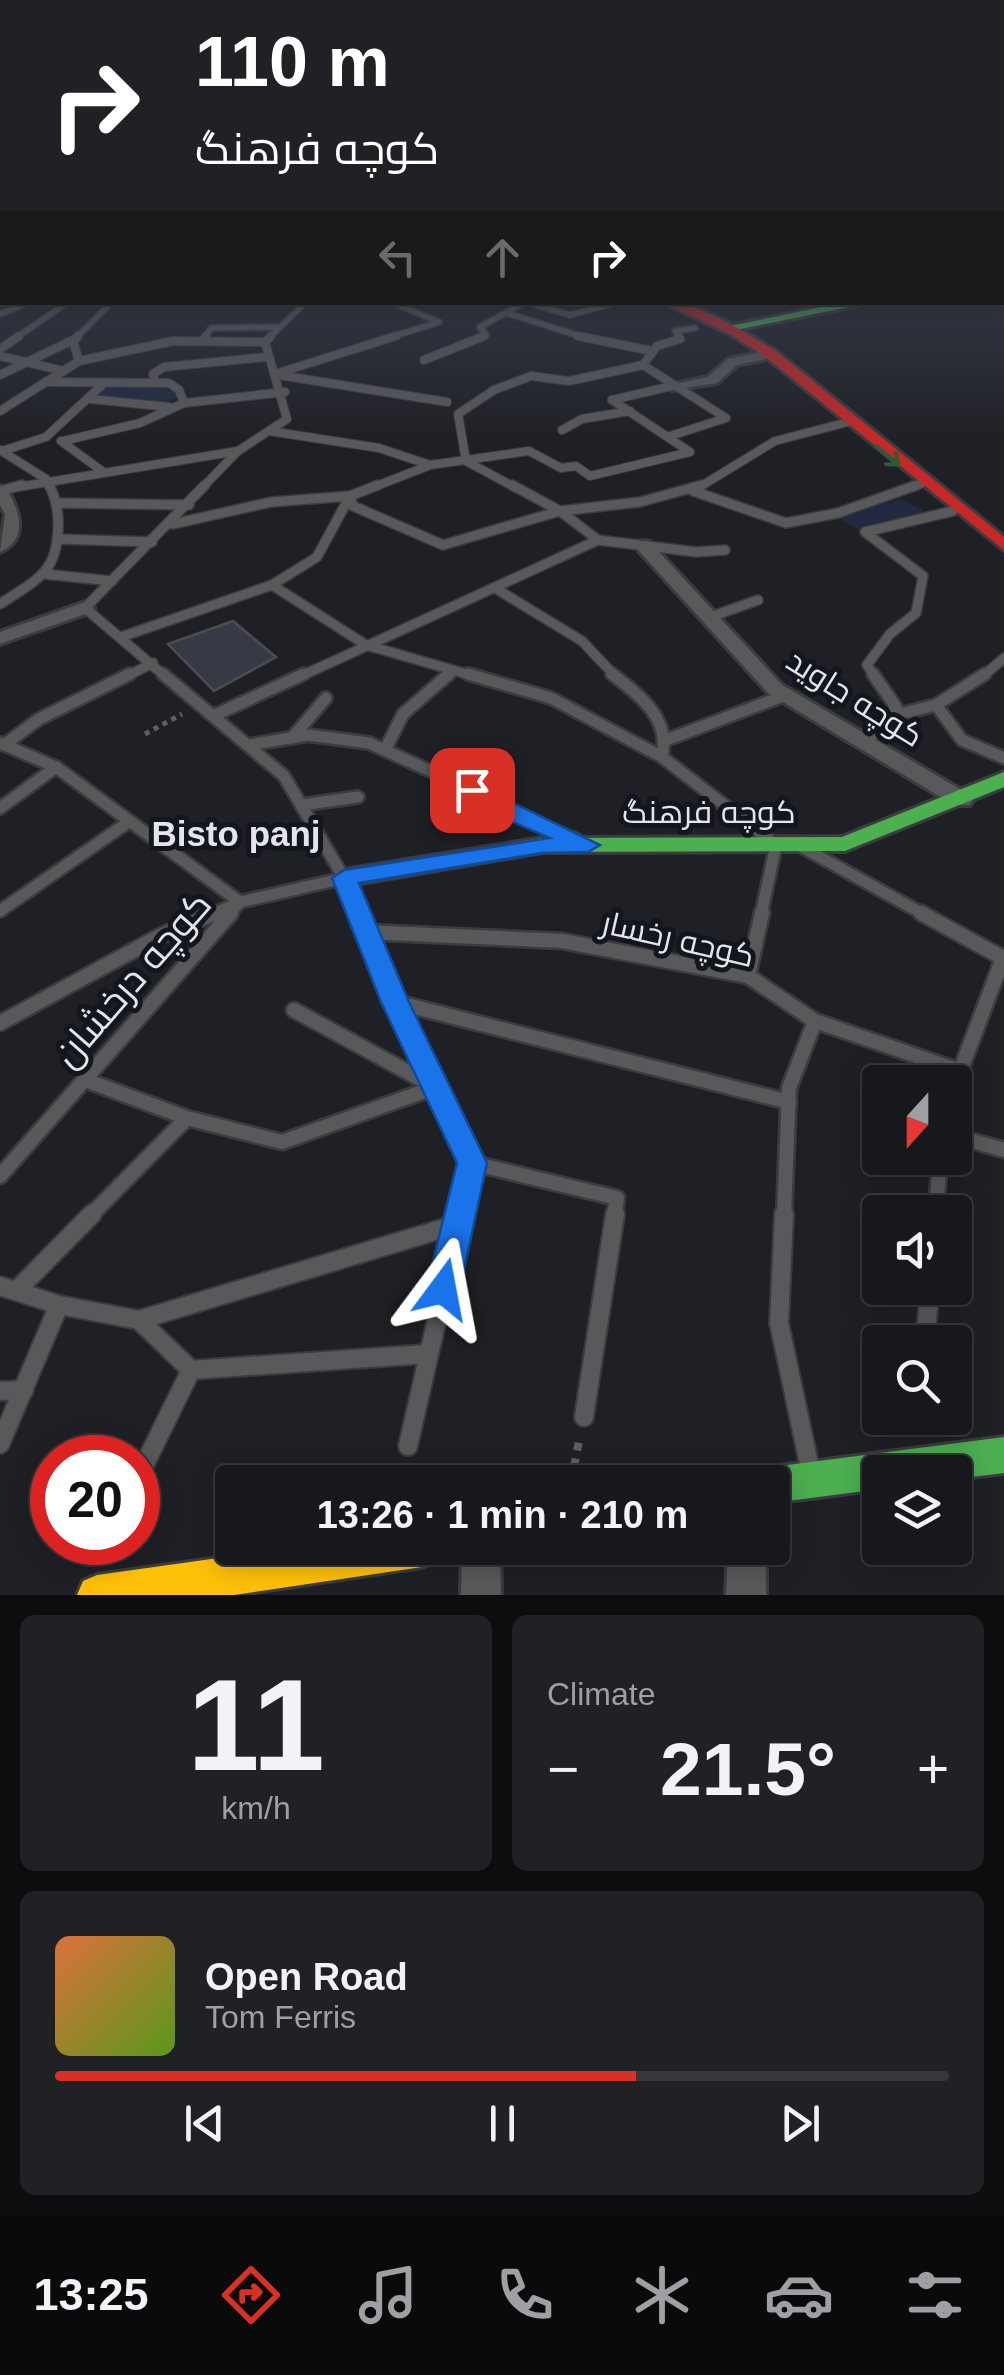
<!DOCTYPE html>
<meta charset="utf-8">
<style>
:root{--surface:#17181c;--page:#202125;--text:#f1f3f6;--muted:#9ea0a3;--line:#36373b;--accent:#d93025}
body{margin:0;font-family:Arial,Cairo,sans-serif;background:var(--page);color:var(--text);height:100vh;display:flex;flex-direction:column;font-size:38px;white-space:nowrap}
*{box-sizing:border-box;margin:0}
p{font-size:32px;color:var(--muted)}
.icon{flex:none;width:55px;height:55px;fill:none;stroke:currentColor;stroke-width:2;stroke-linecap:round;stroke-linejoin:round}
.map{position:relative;height:1595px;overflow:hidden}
.sheet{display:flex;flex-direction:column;gap:20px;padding:20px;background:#0d0d0f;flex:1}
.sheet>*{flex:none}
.hud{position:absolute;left:0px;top:0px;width:1005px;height:305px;box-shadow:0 5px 25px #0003,0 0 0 2px var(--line);background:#202124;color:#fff;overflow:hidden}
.needle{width:65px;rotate:201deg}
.controls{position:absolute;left:862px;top:1065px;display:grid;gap:20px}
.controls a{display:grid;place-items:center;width:110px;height:110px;border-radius:10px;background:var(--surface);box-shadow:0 5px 25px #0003,0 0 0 2px var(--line);font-size:50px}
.speed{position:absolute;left:30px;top:1435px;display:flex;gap:20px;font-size:50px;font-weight:700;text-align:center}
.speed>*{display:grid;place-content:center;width:130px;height:130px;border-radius:50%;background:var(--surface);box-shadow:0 5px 25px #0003,0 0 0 2px var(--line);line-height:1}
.speed .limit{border:15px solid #d22;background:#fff;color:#111}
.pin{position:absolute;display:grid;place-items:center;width:85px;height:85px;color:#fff;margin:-42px;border-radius:20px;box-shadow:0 5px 15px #0006}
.me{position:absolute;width:110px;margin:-55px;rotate:13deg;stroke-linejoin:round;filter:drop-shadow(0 0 8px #0008)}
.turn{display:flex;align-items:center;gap:35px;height:210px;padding:0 30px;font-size:45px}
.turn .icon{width:130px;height:130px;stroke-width:2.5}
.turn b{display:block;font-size:70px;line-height:85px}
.lanes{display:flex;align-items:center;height:95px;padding:0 30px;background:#0003;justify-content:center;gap:50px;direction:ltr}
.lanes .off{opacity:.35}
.big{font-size:75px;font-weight:700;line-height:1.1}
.sheet .widget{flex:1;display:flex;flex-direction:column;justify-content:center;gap:15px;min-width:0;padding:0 35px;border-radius:15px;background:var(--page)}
.sheet .dial{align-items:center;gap:0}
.dial b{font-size:130px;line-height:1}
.song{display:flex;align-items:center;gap:30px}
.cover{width:120px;height:120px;border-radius:15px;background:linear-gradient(135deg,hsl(20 70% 55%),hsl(90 70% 35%))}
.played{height:10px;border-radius:5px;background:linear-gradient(90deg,var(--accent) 65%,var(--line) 65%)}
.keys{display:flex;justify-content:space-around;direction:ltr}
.heat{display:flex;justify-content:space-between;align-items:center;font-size:55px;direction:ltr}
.sheet .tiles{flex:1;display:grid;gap:20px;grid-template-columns:1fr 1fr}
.widget:last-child{grid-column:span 2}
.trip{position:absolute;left:215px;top:1465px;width:575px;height:100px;border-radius:10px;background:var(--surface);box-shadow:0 5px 25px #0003,0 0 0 2px var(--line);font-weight:700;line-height:100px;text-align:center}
.menu{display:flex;height:160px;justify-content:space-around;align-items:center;background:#090a0b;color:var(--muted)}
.menu .icon{width:70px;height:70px}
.menu .current{color:var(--accent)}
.menu b{font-size:45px;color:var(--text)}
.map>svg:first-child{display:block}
.green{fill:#22283f}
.building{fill:#373a44;stroke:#4c4d51;stroke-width:2.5}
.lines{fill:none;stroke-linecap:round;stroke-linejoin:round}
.lane-far5-casing{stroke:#3b3c40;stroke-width:8}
.lane-far4-casing{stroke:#3b3c40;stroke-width:10}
.lane-far3-casing{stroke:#3b3c40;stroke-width:12}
.lane-far2-casing{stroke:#3b3c40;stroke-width:16}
.lane-far1-casing{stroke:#3b3c40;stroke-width:19}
.lane-casing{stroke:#3b3c40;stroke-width:22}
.street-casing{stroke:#3b3c40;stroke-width:6}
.fast-casing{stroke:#3b3c40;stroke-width:6}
.slow-casing{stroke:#3b3c40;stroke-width:6}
.jam-casing{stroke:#3b3c40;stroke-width:6}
.path-far1{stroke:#5f5f61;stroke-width:5;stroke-dasharray:5 5;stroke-linecap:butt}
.path{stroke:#5f5f61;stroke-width:8;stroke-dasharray:8 8;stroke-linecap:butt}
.lane-far5{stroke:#59595b;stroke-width:5}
.lane-far4{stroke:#59595b;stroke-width:8}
.lane-far3{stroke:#59595b;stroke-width:9}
.lane-far2{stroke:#59595b;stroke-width:11}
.lane-far1{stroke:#59595b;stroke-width:14}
.lane{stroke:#59595b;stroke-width:18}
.street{fill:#59595b;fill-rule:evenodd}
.fast{fill:#4caf50;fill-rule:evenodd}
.slow{fill:#ffc107;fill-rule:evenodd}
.jam{fill:#c62828;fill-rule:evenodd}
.oneway{stroke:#2d5b34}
.route{fill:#1a73e8;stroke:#114b97;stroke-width:2.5}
.labels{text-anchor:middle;stroke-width:10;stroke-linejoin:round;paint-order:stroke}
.street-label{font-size:32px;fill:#e4e5eb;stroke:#13161d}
.neighbourhood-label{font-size:35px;font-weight:bold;fill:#e4e5eb;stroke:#13161d}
.near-street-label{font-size:38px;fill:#e4e5eb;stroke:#13161d}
</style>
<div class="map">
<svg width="1004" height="1595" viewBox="0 0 1004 1595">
<rect width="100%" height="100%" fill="#1f2025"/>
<g class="green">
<path d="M152,384L180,394C162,414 119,400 95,397L106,387Z"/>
<path d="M901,499L926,512L861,531L837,517Z"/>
</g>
<path class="building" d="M233,621L276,657L214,691L168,644Z"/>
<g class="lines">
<g class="lane-far5-casing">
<g id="lane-far5">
<path d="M526,302L570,315L619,302"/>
<path d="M507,313L586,338"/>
<path d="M0,314L25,304"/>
<path d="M16,338L68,302"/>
<path d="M76,338L112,302"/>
<path d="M204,338L211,328L280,327"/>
<path d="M269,338L306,302"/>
<path d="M388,338L439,322L391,302"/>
<path d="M478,338L486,335L480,327L525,302"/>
<path d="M680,338L675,331L695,328"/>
</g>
</g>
<g class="lane-far4-casing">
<g id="lane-far4">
<path d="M578,336L652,351"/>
<path d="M203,340L206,336"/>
<path d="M0,349L19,336"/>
<path d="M0,356L64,371"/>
<path d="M424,360L484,336"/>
<path d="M79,361L173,341L265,342"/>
<path d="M643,365L726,418L670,436"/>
<path d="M275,374L396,336"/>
<path d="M0,375L77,338"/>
<path d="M279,375L447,402"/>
<path d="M46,382L169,383L179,390L184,403"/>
<path d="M155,382L153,374L164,367L267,357"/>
<path d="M91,399L169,407"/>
<path d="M612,400L672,386"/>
<path d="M0,411L79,361L73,341L78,336"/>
<path d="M562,430L582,419L630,411"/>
<path d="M269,431L379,448L430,465L529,451L561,468L576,466L590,476L690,452L612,400"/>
<path d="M61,441L102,471"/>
<path d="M63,441L140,423L184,403L285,392"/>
<path d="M0,450L46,479L51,488"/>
<path d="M2,451L46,437L102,385"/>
<path d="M12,488L238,451"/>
<path d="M202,488L238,451L287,419L265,342L271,336"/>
<path d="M371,488L428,466"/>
<path d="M516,488L466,461L458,414L494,390L531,376L569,381L643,365L657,346L680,339L678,336"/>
<path d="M698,488L775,441L848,422"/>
<path d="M910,488L921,484"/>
</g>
</g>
<g class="lane-far3-casing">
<g id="lane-far3">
<path d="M512,485L560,511L598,540L696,552L725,550"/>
<path d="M0,491L22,485"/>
<path d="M693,491L786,523L838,513L917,485"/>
<path d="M59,503L189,505"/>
<path d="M173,524L271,502L350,496L353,506L443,545L560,511L640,502L702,485"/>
<path d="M57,539L152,542"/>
<path d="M44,574L112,581"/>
<path d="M272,585L366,645L477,677"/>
<path d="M495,588L582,641L616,677"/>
<path d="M0,604C13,595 29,587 40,576C63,556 62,509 49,485"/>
<path d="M710,617L758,600"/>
<path d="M121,637L272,585L317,557L350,496L378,485"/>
<path d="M125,677L153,663"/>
<path d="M166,677L85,608L205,485"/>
<path d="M299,677L598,540"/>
<path d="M446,677L453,671"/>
<path d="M875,677L867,665L890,634L916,613L923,576L865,532L953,511"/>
<path d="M982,677L1004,658"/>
</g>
</g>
<g class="lane-far2-casing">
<g id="lane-far2">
<path d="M163,674L284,776L344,878L359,915"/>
<path d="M468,674L551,698L662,757L776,845L761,915"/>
<path d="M612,674C640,695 671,719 662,757"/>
<path d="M936,705L962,740L1004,758"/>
<path d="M215,715L304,674"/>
<path d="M888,717L936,705L985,674"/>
<path d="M292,738L326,698"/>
<path d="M666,740L786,695"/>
<path d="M0,743L56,767L240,902"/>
<path d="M866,743L896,707L873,674"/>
<path d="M4,745L39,719L130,674"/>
<path d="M249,745L308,735L369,743L472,790L502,810L577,840"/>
<path d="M385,750L403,714L449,674"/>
<path d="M301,805L358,797"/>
<path d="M0,808L56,767"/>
<path d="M802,847L925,915"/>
<path d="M0,911L127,823"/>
<path d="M210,915L236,904"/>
<path d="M228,915L240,902L340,879"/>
</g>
</g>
<g class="lane-far1-casing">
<g id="lane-far1">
<path d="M358,913L395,1002L472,1163L460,1216"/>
<path d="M921,913L1003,958L955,1085"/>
<path d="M366,932L562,941L748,976L815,1021L960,1071"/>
<path d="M748,976L762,913"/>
<path d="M395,1002L789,1102"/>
<path d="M294,1010L435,1087"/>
<path d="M0,1023L160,936L215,913"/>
<path d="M88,1081L187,1118L282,1142L436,1087"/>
<path d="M955,1136L1004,1150"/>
<path d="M472,1163L617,1198L614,1216"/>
<path d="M0,1176L231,913"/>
<path d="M936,1212L940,1158"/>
<path d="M90,1216L187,1118"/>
<path d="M784,1216L789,1088L815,1021"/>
</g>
</g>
<g class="lane-casing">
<g id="lane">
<path d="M784,1214L779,1323L809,1464"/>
<path d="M0,1286L59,1305L139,1320L191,1370L427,1354"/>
<path d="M17,1290L92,1214"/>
<path d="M139,1320L458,1224"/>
<path d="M925,1342L930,1288"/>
<path d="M0,1391L24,1390"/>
<path d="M584,1417L615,1214"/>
<path d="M0,1444L59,1305"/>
<path d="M408,1446L461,1214"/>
<path d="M138,1478L191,1370"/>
<path d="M100,1554L105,1542"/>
</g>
</g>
<g class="street-casing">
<g id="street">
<path d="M771,350L776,351V357L737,365L717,383L672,390L665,386L708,377L728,359Z"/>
<path d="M0,486L6,488C19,509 30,539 0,552L5,514L0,505Z"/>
<path d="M644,541L650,542L782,685L970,795L973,800L970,805H954L768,693L638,550V542Z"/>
<path d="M85,602L94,608L91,612L0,644V632Z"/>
<path d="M462,1548H500L501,1595H461Z"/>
<path d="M728,1548H766V1595H726Z"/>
</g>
</g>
<g class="fast-casing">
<g id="fast">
<path d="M1004,269V276H1002V269Z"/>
<path d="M846,302H873L726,332L720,328Z"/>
<path d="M1004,772V787L845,851L542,852L344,886L332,878L344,870L542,838L842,837Z"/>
<path d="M1004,1437V1473L955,1479V1472H880V1489L772,1503V1482H754L759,1472L772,1467Z"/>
</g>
</g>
<g class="slow-casing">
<path id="slow" d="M290,1548H441L436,1562L422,1567L234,1595H77L83,1581L97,1575Z"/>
</g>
<g class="jam-casing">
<path id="jam" d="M662,302C701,302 742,331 776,351L1004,537V550L766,357L730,334Z"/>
</g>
<path class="path-far1" d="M145,734L182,714"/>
<g class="path">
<path d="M401,1482L403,1468"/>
<path d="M571,1482L580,1436"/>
</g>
<use href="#lane-far5" class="lane-far5"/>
<use href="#lane-far4" class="lane-far4"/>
<use href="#lane-far3" class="lane-far3"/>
<use href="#lane-far2" class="lane-far2"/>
<use href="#lane-far1" class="lane-far1"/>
<use href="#lane" class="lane"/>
<use href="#street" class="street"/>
<use href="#fast" class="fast"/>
<use href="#slow" class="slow"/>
<use href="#jam" class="jam"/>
</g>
<defs><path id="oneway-shaft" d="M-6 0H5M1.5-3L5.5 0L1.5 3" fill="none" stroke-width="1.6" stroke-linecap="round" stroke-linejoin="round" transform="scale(2.5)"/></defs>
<use class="oneway" href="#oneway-shaft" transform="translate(888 456) rotate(40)"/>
<linearGradient id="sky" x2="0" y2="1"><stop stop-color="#111214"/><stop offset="0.5" stop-color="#3c4251"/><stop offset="1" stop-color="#3c4251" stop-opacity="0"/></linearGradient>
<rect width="1004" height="442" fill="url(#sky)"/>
<path class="route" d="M472,783L600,845L588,852L542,853L359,883L409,1002L487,1163L460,1289L455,1299L443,1304L431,1299L426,1289L457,1163L381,1002L332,878L344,870L550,838L494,814L464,795L461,790Z"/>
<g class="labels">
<g class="street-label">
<text transform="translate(855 698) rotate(32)" y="11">کوچه جاوید</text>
<text x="709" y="823">کوچه فرهنگ</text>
<text transform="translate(678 939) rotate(13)" y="11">کوچه رخسار</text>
</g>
<g class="neighbourhood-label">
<text x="236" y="846">Bisto panj</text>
</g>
<g class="near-street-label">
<text transform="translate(132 979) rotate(-49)" y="13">کوچه درخشان</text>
</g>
</g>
</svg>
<div class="controls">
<a><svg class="needle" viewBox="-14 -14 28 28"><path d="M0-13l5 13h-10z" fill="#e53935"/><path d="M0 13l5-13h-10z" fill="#9ea0a3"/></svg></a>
<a><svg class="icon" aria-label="sound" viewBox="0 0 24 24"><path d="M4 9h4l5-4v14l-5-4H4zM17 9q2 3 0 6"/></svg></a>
<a><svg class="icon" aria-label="search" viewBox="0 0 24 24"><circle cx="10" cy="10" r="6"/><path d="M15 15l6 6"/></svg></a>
<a><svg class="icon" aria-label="layers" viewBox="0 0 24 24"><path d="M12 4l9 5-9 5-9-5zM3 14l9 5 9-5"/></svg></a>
</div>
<div class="speed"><div class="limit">20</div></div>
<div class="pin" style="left:472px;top:790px;background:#d93025"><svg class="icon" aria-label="arrive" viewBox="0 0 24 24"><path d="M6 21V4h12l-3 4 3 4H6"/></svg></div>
<svg class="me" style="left:443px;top:1289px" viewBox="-20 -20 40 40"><path d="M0-17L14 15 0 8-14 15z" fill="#1a73e8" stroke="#fff" stroke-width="4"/></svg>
<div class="trip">13:26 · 1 min · 210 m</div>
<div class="hud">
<div class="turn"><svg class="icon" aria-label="right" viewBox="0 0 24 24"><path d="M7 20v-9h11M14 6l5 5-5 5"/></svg><div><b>110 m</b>کوچه فرهنگ</div></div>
<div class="lanes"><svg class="icon off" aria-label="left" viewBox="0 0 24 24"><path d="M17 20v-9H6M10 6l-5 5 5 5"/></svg><svg class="icon off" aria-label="ahead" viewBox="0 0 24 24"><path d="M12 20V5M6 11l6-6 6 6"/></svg><svg class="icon" aria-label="right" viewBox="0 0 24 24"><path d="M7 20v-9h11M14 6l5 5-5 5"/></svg></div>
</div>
</div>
<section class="sheet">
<div class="tiles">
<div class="widget dial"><b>11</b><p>km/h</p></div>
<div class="widget"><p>Climate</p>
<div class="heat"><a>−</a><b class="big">21.5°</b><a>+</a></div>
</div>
<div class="widget">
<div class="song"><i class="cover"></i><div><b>Open Road</b><p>Tom Ferris</p></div></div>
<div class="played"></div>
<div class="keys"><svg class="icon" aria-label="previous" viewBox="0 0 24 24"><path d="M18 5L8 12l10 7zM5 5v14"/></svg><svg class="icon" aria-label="pause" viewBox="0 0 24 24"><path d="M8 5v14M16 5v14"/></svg><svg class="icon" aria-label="next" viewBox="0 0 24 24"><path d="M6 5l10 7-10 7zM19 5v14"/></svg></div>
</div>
</div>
</section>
<nav class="menu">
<b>13:25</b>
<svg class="icon current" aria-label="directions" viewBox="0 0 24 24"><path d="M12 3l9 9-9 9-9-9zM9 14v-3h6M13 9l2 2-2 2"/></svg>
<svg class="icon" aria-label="music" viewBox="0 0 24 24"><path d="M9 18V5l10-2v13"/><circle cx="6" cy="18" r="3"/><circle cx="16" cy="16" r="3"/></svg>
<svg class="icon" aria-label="phone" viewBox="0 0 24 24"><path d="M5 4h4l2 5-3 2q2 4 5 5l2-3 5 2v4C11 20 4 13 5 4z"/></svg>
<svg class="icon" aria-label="climate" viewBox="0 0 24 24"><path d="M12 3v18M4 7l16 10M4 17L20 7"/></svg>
<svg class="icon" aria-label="car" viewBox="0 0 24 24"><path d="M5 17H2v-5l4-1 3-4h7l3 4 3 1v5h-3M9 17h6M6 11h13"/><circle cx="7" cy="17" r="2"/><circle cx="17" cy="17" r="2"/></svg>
<svg class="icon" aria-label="filters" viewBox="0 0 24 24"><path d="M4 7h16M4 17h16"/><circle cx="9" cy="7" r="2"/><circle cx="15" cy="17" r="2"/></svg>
</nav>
